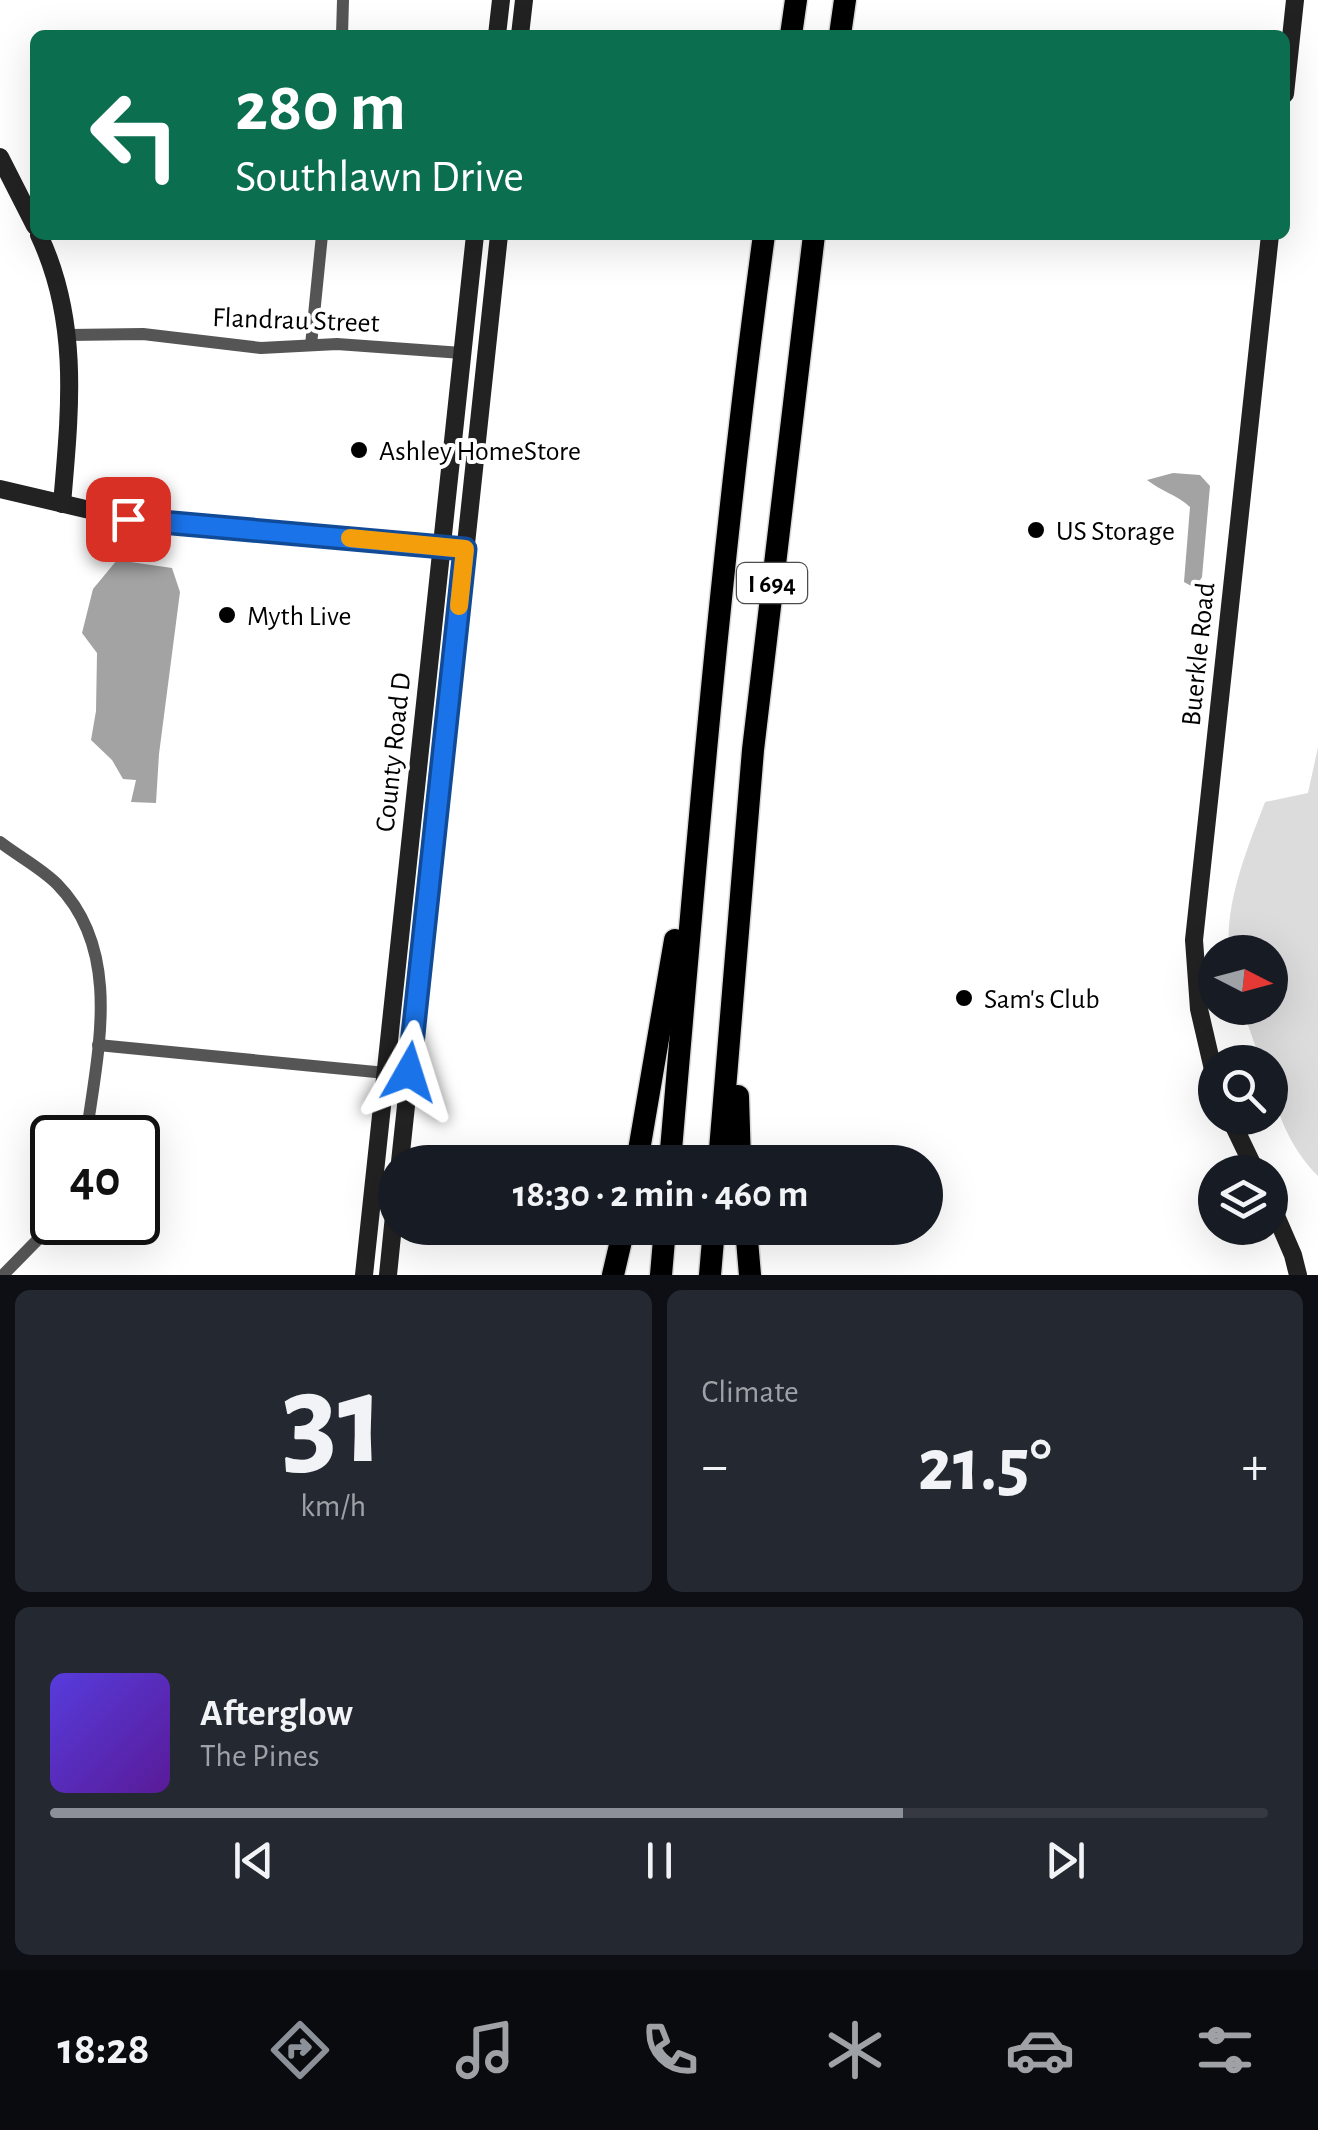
<!DOCTYPE html>
<meta charset="utf-8">
<style>
:root{--surface:#171b24;--page:#242831;--text:#f1f3f6;--muted:#9ea1a6;--line:#363941;--accent:#8c9099}
body{margin:0;font-family:"Alegreya Sans",sans-serif;background:var(--page);color:var(--text);height:100vh;display:flex;flex-direction:column;font-size:38px;white-space:nowrap}
*{box-sizing:border-box;margin:0}
p{font-size:32px;color:var(--muted)}
.icon{flex:none;width:55px;height:55px;fill:none;stroke:currentColor;stroke-width:2;stroke-linecap:round;stroke-linejoin:round}
.map{position:relative;height:1275px;overflow:hidden}
.panel{display:flex;flex-direction:column;gap:15px;padding:15px;background:#0d0f14;flex:1}
.panel>*{flex:none}
.hud{position:absolute;left:30px;top:30px;width:1260px;height:210px;border-radius:15px;box-shadow:0 10px 40px #0002;background:#0b6e4f;color:#fff;overflow:hidden}
.needle{width:65px;rotate:96deg}
.controls{position:absolute;left:1198px;top:935px;display:grid;gap:20px}
.controls a{display:grid;place-items:center;width:90px;height:90px;border-radius:50%;background:var(--surface);box-shadow:0 10px 40px #0002;font-size:50px}
.speed{position:absolute;left:30px;top:1115px;display:flex;gap:20px;font-size:50px;font-weight:700;text-align:center}
.speed>*{display:grid;place-content:center;width:130px;height:130px;border-radius:50%;background:var(--surface);box-shadow:0 10px 40px #0002;line-height:1}
.speed .limit{border:5px solid #111;border-radius:15px;background:#fff;color:#111}
.pin{position:absolute;display:grid;place-items:center;width:85px;height:85px;color:#fff;margin:-42px;border-radius:20px;box-shadow:0 5px 15px #0006}
.me{position:absolute;width:110px;margin:-55px;rotate:6deg;stroke-linejoin:round;filter:drop-shadow(0 0 8px #0008)}
.turn{display:flex;align-items:center;gap:35px;height:210px;padding:0 40px;font-size:45px}
.turn .icon{width:130px;height:130px;stroke-width:2.5}
.turn b{display:block;font-size:70px;line-height:85px}
.big{font-size:75px;font-weight:600;line-height:1.1}
.panel .card{flex:1;display:flex;flex-direction:column;justify-content:center;gap:15px;min-width:0;padding:0 35px;border-radius:15px;background:var(--page)}
.panel .dial{align-items:center;gap:0}
.dial b{font-size:130px;line-height:1}
.song{display:flex;align-items:center;gap:30px}
.cover{width:120px;height:120px;border-radius:15px;background:linear-gradient(135deg,hsl(250 70% 55%),hsl(270 70% 35%))}
.played{height:10px;border-radius:5px;background:linear-gradient(90deg,var(--accent) 70%,var(--line) 70%)}
.keys{display:flex;justify-content:space-around;direction:ltr}
.heat{display:flex;justify-content:space-between;align-items:center;font-size:55px;direction:ltr}
.panel .tiles{flex:1;display:grid;gap:15px;grid-template-columns:1fr 1fr}
.card:last-child{grid-column:span 2}
.trip{position:absolute;left:378px;top:1145px;width:565px;height:100px;border-radius:50px;background:var(--surface);box-shadow:0 10px 40px #0002;font-weight:600;line-height:100px;text-align:center}
.menu{display:flex;height:160px;justify-content:space-around;align-items:center;background:#090b0e;color:var(--muted)}
.menu .icon{width:70px;height:70px}
.menu .active{color:var(--accent)}
.menu b{font-size:45px;color:var(--text)}
.map>svg:first-child{display:block}
.green{fill:#dcdcdc}
.water{fill:#a3a3a3}
.lines{fill:none;stroke-linecap:round;stroke-linejoin:round}
.highway-casing{stroke:#dbdbdb;stroke-width:25}
.street{stroke:#555;stroke-width:12}
.secondary{stroke:#222;stroke-width:18}
.highway{stroke:#000;stroke-width:22}
.route-casing{stroke:#114b97;stroke-width:25}
.route{stroke:#1a73e8;stroke-width:18}
.slow{stroke:#f59e0b;stroke-width:18}
.poi-dot{fill:#000;stroke:#fff;stroke-width:4}
.labels{text-anchor:middle;stroke-width:8;stroke-linejoin:round;paint-order:stroke}
.shield{fill:#fff;stroke:#4c4c4c;stroke-width:2.5}
.shield-label{font-size:25px;font-weight:bold;fill:#000}
.street-label{font-size:28px;fill:#000;stroke:#fff}
.poi-label{font-size:28px;fill:#000;stroke:#fff;text-anchor:start}
</style>
<div class="map">
<svg width="1318" height="1275" viewBox="0 0 1318 1275">
<rect width="100%" height="100%" fill="#fff"/>
<path class="green" d="M1318,747V1176C1289,1147 1270,1103 1270,1062H1261L1242,1008H1270V952H1229C1225,902 1247,849 1265,802L1308,793Z"/>
<g class="water">
<path d="M1173,473L1200,475L1210,486L1202,577L1195,588L1184,582L1190,507C1177,495 1161,491 1147,480Z"/>
<path d="M117,560L172,568L180,592L159,754L156,803L131,802L136,780L123,779L112,760L91,740L96,711L97,653L82,633L93,589Z"/>
</g>
<g class="lines">
<g class="highway-casing">
<g id="highway">
<path d="M791,35L796,0"/>
<path d="M840,35L845,0"/>
<path d="M738,1096L740,1162"/>
<path d="M637,1162L675,940"/>
<path d="M670,1162C696,853 722,543 764,235"/>
<path d="M719,1162L753,750L814,235"/>
<path d="M746,1228L750,1275"/>
<path d="M613,1275L624,1228"/>
<path d="M661,1275L665,1228"/>
<path d="M710,1275L714,1228"/>
</g>
</g>
<g class="street">
<path d="M342,35L343,0"/>
<path d="M69,335L143,334L261,348L337,344L462,353"/>
<path d="M311,345L322,235"/>
<path d="M0,842C18,856 41,868 57,884C124,952 97,1054 86,1138"/>
<path d="M98,1045L386,1073L409,1072"/>
<path d="M3,1275L55,1222"/>
</g>
<g class="secondary">
<path d="M497,35L501,0"/>
<path d="M520,35L524,0"/>
<path d="M1285,94L1295,0"/>
<path d="M0,157L35,226"/>
<path d="M39,235C80,322 70,410 62,504"/>
<path d="M0,489L128,519L450,547"/>
<path d="M1215,1078L1199,1009L1194,940L1270,235"/>
<path d="M1230,1118L1256,1172"/>
<path d="M400,1162L499,235"/>
<path d="M1270,1202L1293,1255L1298,1275"/>
<path d="M364,1275L475,235"/>
<path d="M388,1275L395,1206"/>
</g>
<use href="#highway" class="highway"/>
</g>
<g class="lines">
<g class="route-casing">
<path id="route" d="M128,519L465,549L409,1072"/>
</g>
<use href="#route" class="route"/>
<path class="slow" d="M350,538L465,549L459,606"/>
</g>
<g class="poi-dot">
<circle cx="359" cy="450" r="10"/>
<circle cx="1036" cy="530" r="10"/>
<circle cx="227" cy="615" r="10"/>
<circle cx="964" cy="998" r="10"/>
</g>
<g class="labels">
<rect class="shield" x="737" y="563" width="70" height="40" rx="8"/>
<g class="shield-label">
<text x="772" y="592">I 694</text>
</g>
<g class="street-label">
<text transform="translate(296 319) rotate(2)" y="10">Flandrau Street</text>
<text transform="translate(1197 654) rotate(-84)" y="10">Buerkle Road</text>
<text transform="translate(392 752) rotate(-84)" y="10">County Road D</text>
</g>
<g class="poi-label">
<text x="379" y="460">Ashley HomeStore</text>
<text x="1056" y="540">US Storage</text>
<text x="247" y="625">Myth Live</text>
<text x="984" y="1008">Sam's Club</text>
</g>
</g>
</svg>
<div class="controls">
<a><svg class="needle" viewBox="-14 -14 28 28"><path d="M0-13l5 13h-10z" fill="#e53935"/><path d="M0 13l5-13h-10z" fill="#9ea1a6"/></svg></a>
<a><svg class="icon" aria-label="search" viewBox="0 0 24 24"><circle cx="10" cy="10" r="6"/><path d="M15 15l6 6"/></svg></a>
<a><svg class="icon" aria-label="layers" viewBox="0 0 24 24"><path d="M12 4l9 5-9 5-9-5zM3 14l9 5 9-5"/></svg></a>
</div>
<div class="speed"><div class="limit">40</div></div>
<div class="pin" style="left:128px;top:519px;background:#d93025"><svg class="icon" aria-label="arrive" viewBox="0 0 24 24"><path d="M6 21V4h12l-3 4 3 4H6"/></svg></div>
<svg class="me" style="left:409px;top:1072px" viewBox="-20 -20 40 40"><path d="M0-17L14 15 0 8-14 15z" fill="#1a73e8" stroke="#fff" stroke-width="4"/></svg>
<div class="trip">18:30 · 2 min · 460 m</div>
<div class="hud">
<div class="turn"><svg class="icon" aria-label="left" viewBox="0 0 24 24"><path d="M17 20v-9H6M10 6l-5 5 5 5"/></svg><div><b>280 m</b>Southlawn Drive</div></div>
</div>
</div>
<section class="panel">
<div class="tiles">
<div class="card dial"><b>31</b><p>km/h</p></div>
<div class="card"><p>Climate</p>
<div class="heat"><a>−</a><b class="big">21.5°</b><a>+</a></div>
</div>
<div class="card">
<div class="song"><i class="cover"></i><div><b>Afterglow</b><p>The Pines</p></div></div>
<div class="played"></div>
<div class="keys"><svg class="icon" aria-label="previous" viewBox="0 0 24 24"><path d="M18 5L8 12l10 7zM5 5v14"/></svg><svg class="icon" aria-label="pause" viewBox="0 0 24 24"><path d="M8 5v14M16 5v14"/></svg><svg class="icon" aria-label="next" viewBox="0 0 24 24"><path d="M6 5l10 7-10 7zM19 5v14"/></svg></div>
</div>
</div>
</section>
<nav class="menu">
<b>18:28</b>
<svg class="icon active" aria-label="directions" viewBox="0 0 24 24"><path d="M12 3l9 9-9 9-9-9zM9 14v-3h6M13 9l2 2-2 2"/></svg>
<svg class="icon" aria-label="music" viewBox="0 0 24 24"><path d="M9 18V5l10-2v13"/><circle cx="6" cy="18" r="3"/><circle cx="16" cy="16" r="3"/></svg>
<svg class="icon" aria-label="phone" viewBox="0 0 24 24"><path d="M5 4h4l2 5-3 2q2 4 5 5l2-3 5 2v4C11 20 4 13 5 4z"/></svg>
<svg class="icon" aria-label="climate" viewBox="0 0 24 24"><path d="M12 3v18M4 7l16 10M4 17L20 7"/></svg>
<svg class="icon" aria-label="car" viewBox="0 0 24 24"><path d="M5 17H2v-5l4-1 3-4h7l3 4 3 1v5h-3M9 17h6M6 11h13"/><circle cx="7" cy="17" r="2"/><circle cx="17" cy="17" r="2"/></svg>
<svg class="icon" aria-label="filters" viewBox="0 0 24 24"><path d="M4 7h16M4 17h16"/><circle cx="9" cy="7" r="2"/><circle cx="15" cy="17" r="2"/></svg>
</nav>
